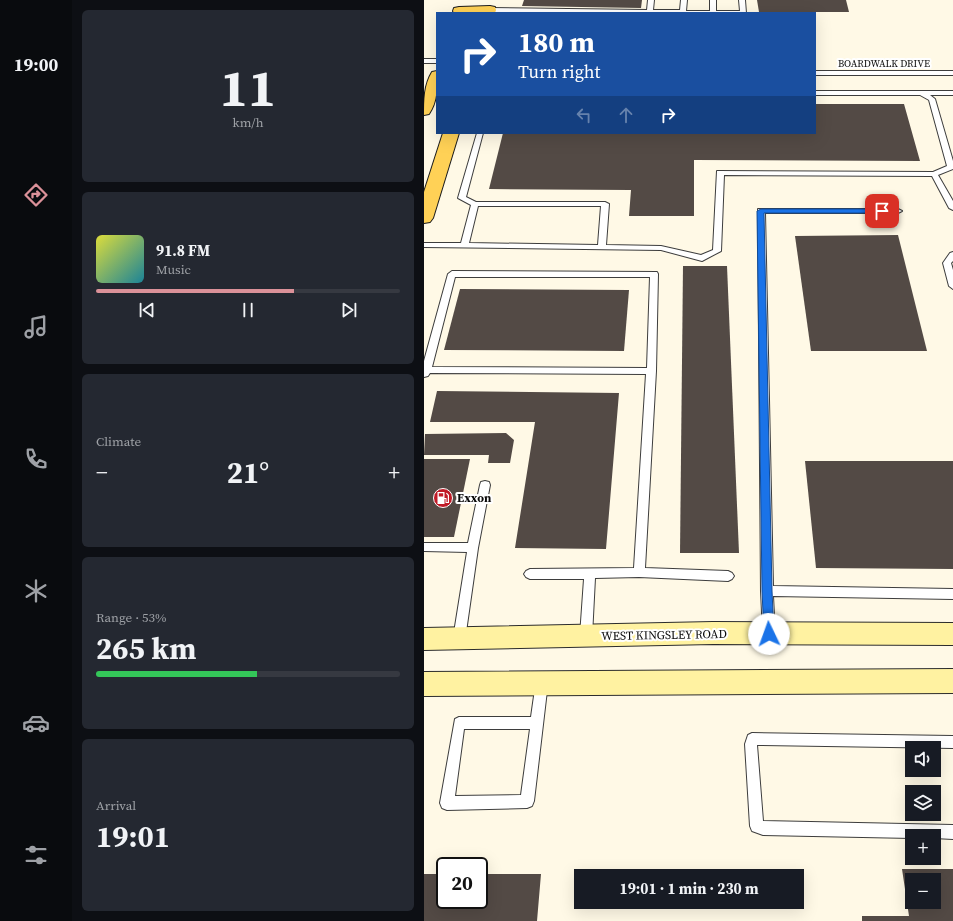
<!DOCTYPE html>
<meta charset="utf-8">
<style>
:root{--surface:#171b24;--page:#242831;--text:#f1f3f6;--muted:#9ea1a6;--line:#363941;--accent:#db9199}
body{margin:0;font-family:"Source Serif 4",serif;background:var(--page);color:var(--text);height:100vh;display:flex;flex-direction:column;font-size:15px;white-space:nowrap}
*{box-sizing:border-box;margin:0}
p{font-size:13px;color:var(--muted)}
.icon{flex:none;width:22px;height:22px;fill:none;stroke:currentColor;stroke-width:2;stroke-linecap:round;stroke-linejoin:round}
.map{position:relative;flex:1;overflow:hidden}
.drawer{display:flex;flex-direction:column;gap:10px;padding:10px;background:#0d0f14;width:352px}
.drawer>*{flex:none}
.hud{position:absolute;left:12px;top:12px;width:380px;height:122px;border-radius:0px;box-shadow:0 4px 16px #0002;background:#1a4fa0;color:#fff;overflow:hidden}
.fabs{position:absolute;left:481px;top:741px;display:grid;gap:8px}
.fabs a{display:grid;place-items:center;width:36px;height:36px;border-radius:0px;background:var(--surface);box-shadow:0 4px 16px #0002;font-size:20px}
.speed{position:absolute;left:12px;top:857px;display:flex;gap:8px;font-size:20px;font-weight:700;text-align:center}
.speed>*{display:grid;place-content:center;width:52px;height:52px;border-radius:50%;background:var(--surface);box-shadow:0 4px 16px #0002;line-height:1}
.speed .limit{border:2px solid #111;border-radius:6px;background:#fff;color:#111}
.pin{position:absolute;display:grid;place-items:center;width:34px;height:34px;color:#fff;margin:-17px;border-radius:8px;box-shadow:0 2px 6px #0006}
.me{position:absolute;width:44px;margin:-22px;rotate:357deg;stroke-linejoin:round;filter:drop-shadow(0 0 3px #0008)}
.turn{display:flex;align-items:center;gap:14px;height:84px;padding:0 16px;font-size:18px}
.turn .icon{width:52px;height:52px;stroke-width:2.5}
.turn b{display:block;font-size:28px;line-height:34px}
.lanes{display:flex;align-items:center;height:38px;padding:0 16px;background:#0003;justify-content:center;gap:20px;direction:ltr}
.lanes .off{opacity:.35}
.big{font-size:30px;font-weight:700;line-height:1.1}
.drawer .tile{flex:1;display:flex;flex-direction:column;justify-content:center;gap:6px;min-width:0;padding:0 14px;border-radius:6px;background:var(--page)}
.drawer .dial{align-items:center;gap:0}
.dial b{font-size:52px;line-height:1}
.song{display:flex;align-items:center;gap:12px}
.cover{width:48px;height:48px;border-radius:6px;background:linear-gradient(135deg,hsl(60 70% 55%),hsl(190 70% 35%))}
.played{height:4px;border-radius:2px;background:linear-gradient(90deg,var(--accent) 65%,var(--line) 65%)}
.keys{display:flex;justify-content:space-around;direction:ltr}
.heat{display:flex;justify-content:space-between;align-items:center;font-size:22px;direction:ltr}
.charge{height:6px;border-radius:3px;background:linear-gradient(90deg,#34c759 53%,var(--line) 0)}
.trip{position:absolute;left:150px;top:869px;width:230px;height:40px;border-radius:0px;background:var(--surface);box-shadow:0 4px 16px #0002;font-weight:700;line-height:40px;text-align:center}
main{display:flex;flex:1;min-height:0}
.tabs{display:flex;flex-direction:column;width:72px;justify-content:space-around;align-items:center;background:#090b0e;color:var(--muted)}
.tabs .icon{width:28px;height:28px}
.tabs .on{color:var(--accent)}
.tabs b{font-size:18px;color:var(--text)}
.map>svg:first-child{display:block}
.building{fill:#534a45;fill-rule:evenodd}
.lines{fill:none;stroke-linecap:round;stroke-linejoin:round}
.service-casing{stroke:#3d3d3d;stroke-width:2}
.secondary-casing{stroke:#2c2c2c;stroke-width:2}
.primary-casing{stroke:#1b1b1b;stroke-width:2}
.service{fill:#fff;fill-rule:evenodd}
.secondary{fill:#fff2a1;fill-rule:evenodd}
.primary{fill:#ffd156;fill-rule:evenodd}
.route{fill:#1a73e8;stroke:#114b97}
.labels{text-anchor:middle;stroke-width:4;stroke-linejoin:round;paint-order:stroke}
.far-street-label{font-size:10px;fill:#0a0a0a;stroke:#fff}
.poi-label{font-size:12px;font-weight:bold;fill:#0a0a0a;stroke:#fff;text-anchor:start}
.street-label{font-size:12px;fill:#0a0a0a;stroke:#fff}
</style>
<main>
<nav class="tabs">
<b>19:00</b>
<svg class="icon on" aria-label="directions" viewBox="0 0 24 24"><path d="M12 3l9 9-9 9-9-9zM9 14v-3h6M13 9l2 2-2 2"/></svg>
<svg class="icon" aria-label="music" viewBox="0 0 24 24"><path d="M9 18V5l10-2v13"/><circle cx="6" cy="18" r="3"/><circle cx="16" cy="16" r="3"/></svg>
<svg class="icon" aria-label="phone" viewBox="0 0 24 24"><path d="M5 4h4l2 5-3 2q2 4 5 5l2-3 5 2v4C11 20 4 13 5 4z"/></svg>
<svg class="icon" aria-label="climate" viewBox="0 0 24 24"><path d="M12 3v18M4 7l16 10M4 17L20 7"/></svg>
<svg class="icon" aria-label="car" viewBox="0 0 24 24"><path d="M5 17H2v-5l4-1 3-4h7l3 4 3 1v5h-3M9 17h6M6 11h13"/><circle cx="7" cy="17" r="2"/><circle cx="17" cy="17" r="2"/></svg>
<svg class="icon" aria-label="filters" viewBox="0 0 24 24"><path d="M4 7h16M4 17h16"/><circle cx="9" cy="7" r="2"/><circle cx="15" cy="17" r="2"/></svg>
</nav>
<section class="drawer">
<div class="tile dial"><b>11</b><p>km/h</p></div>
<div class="tile">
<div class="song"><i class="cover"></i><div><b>91.8 FM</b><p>Music</p></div></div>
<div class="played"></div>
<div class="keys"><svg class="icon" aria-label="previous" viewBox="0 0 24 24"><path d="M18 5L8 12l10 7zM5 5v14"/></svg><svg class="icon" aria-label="pause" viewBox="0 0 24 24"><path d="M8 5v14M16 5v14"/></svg><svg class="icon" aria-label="next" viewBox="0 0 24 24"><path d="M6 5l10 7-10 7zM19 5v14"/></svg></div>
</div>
<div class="tile"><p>Climate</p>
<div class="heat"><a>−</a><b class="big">21°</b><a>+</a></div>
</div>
<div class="tile"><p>Range · 53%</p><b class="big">265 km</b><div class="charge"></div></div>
<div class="tile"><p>Arrival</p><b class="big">19:01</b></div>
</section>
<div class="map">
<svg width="529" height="921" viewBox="0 0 529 921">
<rect width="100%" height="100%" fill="#fff9e6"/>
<g class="building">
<path d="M100,0H218L217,8L98,6Z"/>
<path d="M333,0H422L425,12H335Z"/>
<path d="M391,104H480L496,161L270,160V216H205L207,190L65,189L79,133H391Z"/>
<path d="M474,235L503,351H387L371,236Z"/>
<path d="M259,266H303L315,553H256Z"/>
<path d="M36,289L205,290L200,351L20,350Z"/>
<path d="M13,391L195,393L182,549L91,548L111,422H6Z"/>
<path d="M82,433L90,440L86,463H64L65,455H0L1,434Z"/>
<path d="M0,459H46L30,537H0Z"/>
<path d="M381,461H529V569L392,568Z"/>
<path d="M478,869H529V921H438V916H485ZM488,880H510V902H488Z"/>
<path d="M0,874H21V900H55V874H117L113,921H0Z"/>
</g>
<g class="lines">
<g class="service-casing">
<g id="service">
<path d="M224,0H230L229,10H256L257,0H263L262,11H286V0H292V11H316L315,0H321L322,13L66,12L63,10L66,8L223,10Z"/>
<rect x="0" y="59" width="13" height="4"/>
<rect x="391" y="71" width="138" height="4"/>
<path d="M391,91H529V95H506L511,99L529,161V169L514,175L529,201V210L525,208L508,176L300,175L297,251L278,261L237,250L0,247V243H37L47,205L34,198L53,133H59L42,197L52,202H181L185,204L182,245L237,246L277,255L289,250L293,171L509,172L523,166L505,100L496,95H391ZM54,206H177L174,245L45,243Z"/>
<path d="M334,209H474L478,211L474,213H341L349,586L529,589V599L349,596L351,634L349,638L345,639L341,638L339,634L337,591Z"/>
<path d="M529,252V261L527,263L529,270V289L525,286L519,263L526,253Z"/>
<path d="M28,271L233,272L234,274L232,371L221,568L304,571L308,573L310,576L308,579L304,581L215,577L171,578L168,636L166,640L162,641L158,640L156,636L160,579H106L102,577L100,574L102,571L106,569L210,568L222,374L6,373L4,376L0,377V361L24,274ZM31,277H226L223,368L8,367Z"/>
<path d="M61,481L65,482L66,485L54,548L41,639L39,643L35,644L31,643L29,639L43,552L0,551V543H44L56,485L57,482Z"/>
<path d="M118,676L122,678L124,682L110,801L108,806L103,808L23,810L18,808L16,803L31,719L35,717H107L112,682L114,678ZM40,729H106L97,795L31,796Z"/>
<path d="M328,733L529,736V748L333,745L339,821L529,825V839L510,838V836H488V838L339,835L328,831L326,826L321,744L324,735Z"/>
</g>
</g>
<g class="secondary-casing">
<g id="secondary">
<path d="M289,622L529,623V645L289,644L0,650V628Z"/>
<path d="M529,669V693L0,696V672Z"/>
</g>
</g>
<g class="primary-casing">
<g id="primary">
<path d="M66,6L71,7L72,10L71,13H30L29,11L30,8L35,7Z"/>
<path d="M13,71C13,86 14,101 5,114L0,115C0,100 0,85 8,72Z"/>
<path d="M19,133H35L9,218L6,222L0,223V192Z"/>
</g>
</g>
<use href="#service" class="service"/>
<use href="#secondary" class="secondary"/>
<use href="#primary" class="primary"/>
</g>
<path class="route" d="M337,209H458L462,211L458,213H340L348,591L350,634L349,637L345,638L341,637L340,634L338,591L333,211Z"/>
<defs>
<g id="fuel-disc" transform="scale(1)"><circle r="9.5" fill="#c11a27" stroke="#fff"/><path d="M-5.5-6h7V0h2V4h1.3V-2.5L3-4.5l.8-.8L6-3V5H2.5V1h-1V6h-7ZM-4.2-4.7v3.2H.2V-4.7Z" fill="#fff"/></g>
</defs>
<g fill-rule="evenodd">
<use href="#fuel-disc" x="19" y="498"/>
</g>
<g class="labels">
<g class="far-street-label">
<text x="460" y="67">BOARDWALK DRIVE</text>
</g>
<g class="poi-label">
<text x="33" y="502">Exxon</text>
</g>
<g class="street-label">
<text transform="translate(240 635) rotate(-1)" y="4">WEST KINGSLEY ROAD</text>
</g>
</g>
</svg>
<div class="fabs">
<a><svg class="icon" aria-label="sound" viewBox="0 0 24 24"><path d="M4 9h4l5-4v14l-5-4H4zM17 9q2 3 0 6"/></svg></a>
<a><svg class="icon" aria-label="layers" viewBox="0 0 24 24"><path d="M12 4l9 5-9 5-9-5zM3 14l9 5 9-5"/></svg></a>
<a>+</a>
<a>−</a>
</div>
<div class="speed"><div class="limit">20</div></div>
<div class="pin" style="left:458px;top:211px;background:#d93025"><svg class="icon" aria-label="arrive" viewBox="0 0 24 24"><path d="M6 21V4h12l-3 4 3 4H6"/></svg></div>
<svg class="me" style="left:345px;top:634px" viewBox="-20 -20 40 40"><circle r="19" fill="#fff"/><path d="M0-13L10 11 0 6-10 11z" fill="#1a73e8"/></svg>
<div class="trip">19:01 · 1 min · 230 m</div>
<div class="hud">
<div class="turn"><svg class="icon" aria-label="right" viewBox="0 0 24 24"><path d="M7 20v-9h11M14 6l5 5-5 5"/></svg><div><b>180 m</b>Turn right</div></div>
<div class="lanes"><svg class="icon off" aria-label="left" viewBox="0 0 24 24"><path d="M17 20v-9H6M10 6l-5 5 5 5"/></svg><svg class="icon off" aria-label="ahead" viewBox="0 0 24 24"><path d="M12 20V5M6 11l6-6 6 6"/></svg><svg class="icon" aria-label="right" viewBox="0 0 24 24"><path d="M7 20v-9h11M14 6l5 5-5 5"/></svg></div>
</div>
</div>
</main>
